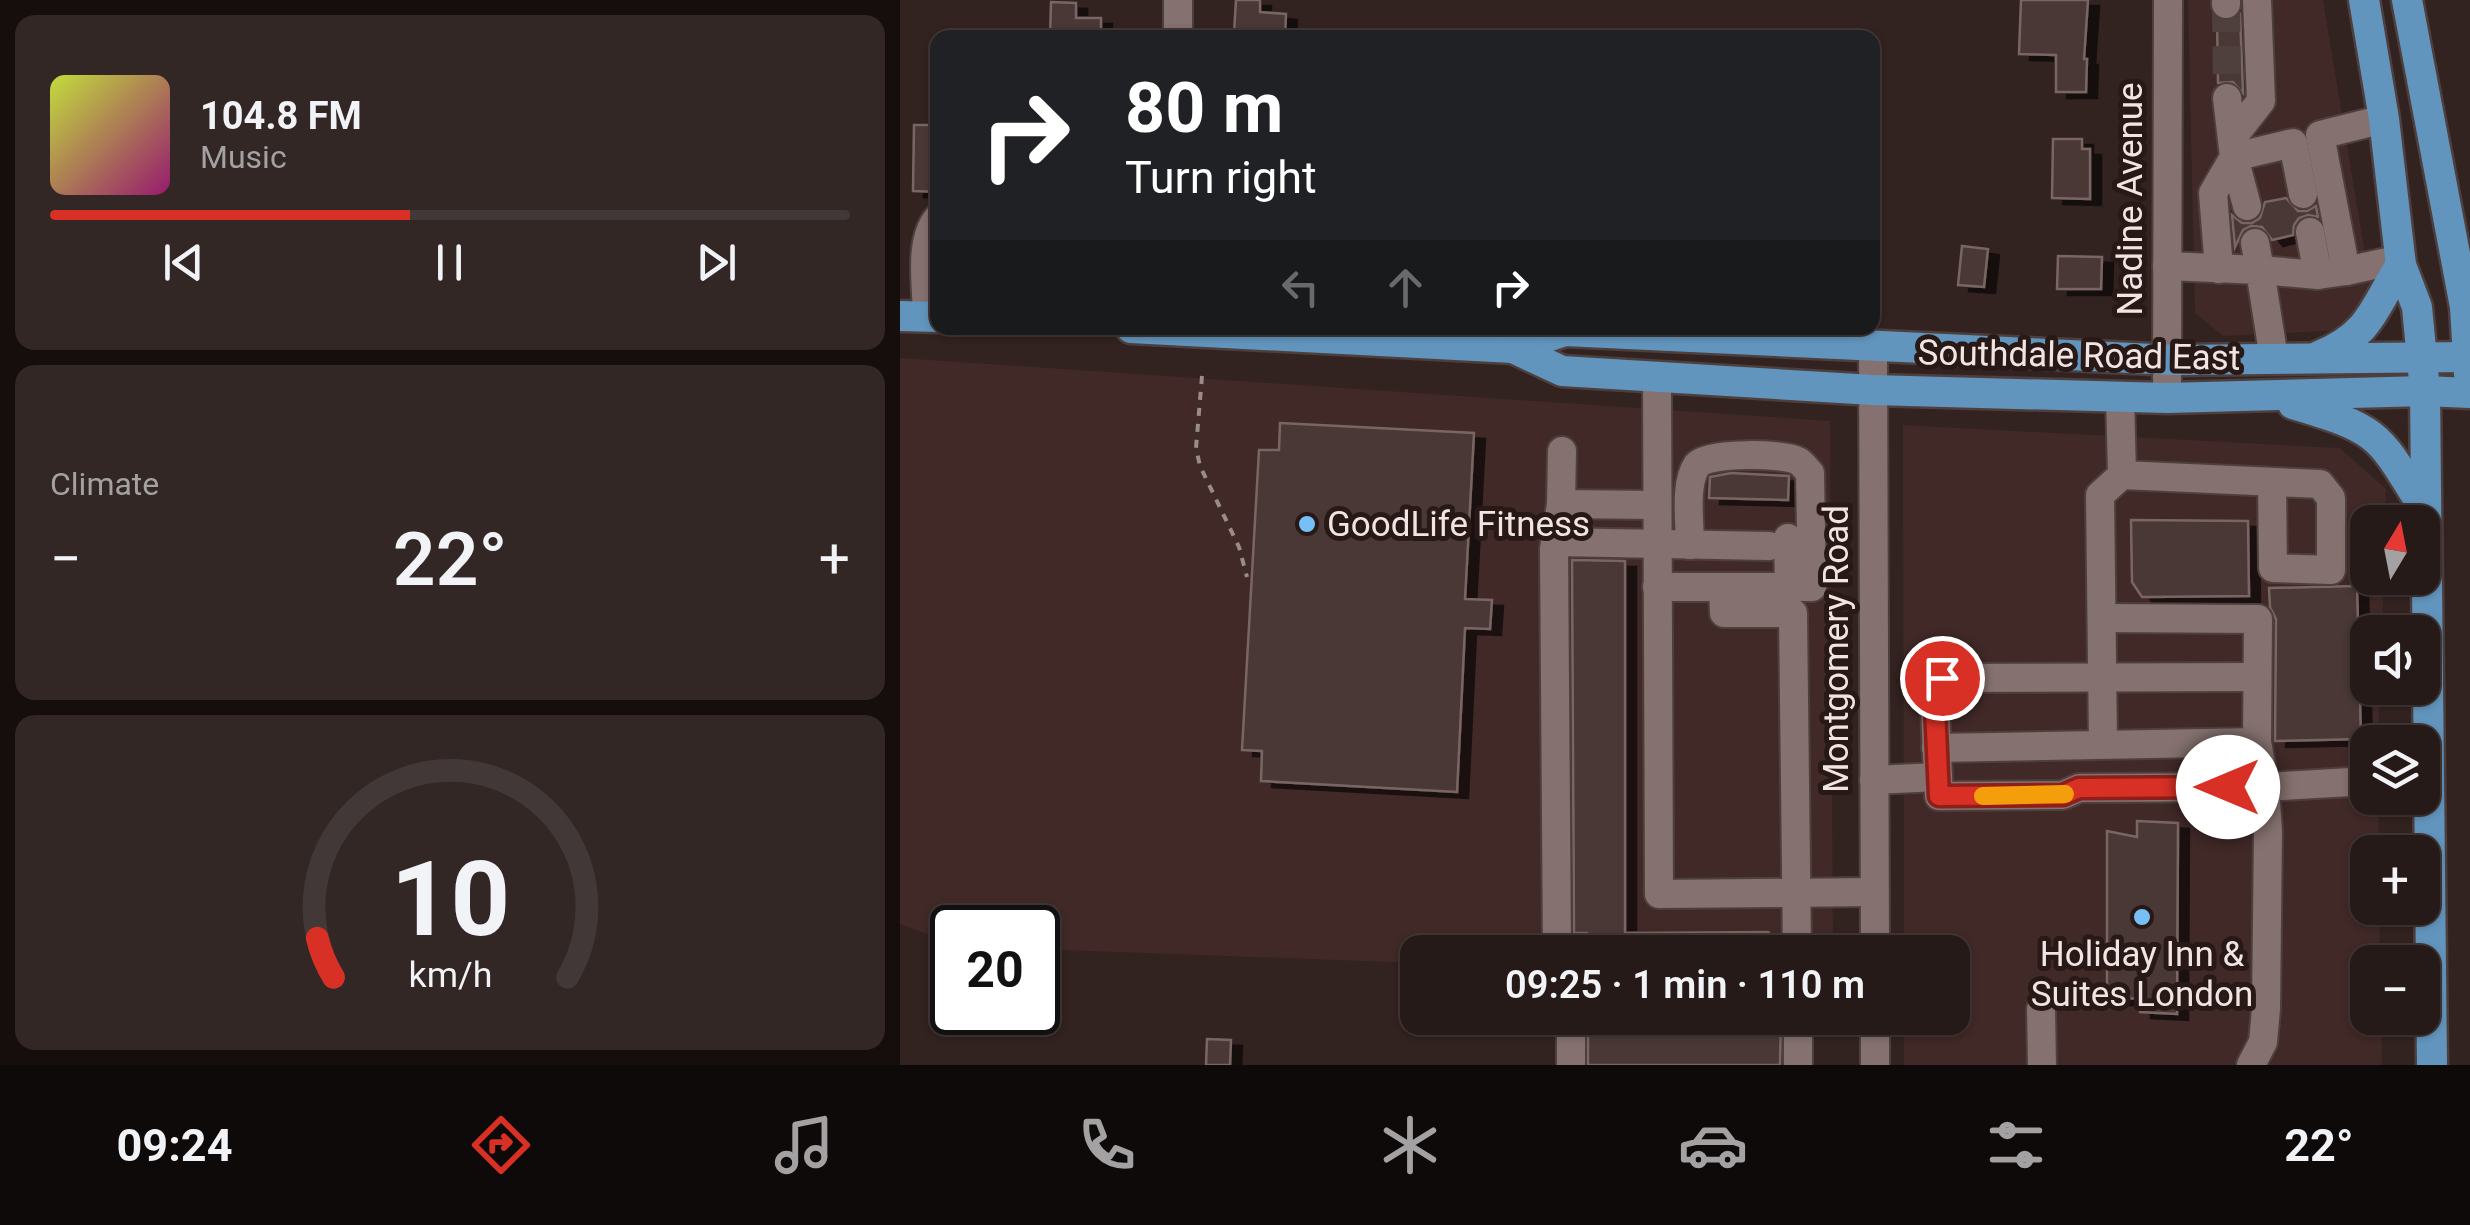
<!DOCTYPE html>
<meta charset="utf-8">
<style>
:root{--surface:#261a18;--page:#322725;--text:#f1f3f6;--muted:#a4a1a2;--line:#423837;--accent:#d93025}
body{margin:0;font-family:Roboto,sans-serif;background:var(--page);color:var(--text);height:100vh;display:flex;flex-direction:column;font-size:38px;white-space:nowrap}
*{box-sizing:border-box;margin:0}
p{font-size:32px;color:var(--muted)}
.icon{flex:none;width:55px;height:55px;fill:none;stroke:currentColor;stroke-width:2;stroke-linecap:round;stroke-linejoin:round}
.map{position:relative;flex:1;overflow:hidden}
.details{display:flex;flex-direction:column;gap:15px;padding:15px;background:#150e0d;width:900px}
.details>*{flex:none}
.hud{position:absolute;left:30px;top:30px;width:950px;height:305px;border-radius:20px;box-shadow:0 2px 8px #0004,0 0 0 2px var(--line);background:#202124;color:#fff;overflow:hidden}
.needle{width:65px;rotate:10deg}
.controls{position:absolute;left:1450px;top:505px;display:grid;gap:20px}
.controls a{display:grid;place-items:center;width:90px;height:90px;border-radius:20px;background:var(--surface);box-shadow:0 2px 8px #0004,0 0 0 2px var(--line);font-size:50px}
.speed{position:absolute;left:30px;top:905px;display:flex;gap:20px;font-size:50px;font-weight:700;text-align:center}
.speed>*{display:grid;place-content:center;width:130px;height:130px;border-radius:50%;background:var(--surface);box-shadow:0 2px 8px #0004,0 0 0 2px var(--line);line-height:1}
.speed .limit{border:5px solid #111;border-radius:15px;background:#fff;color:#111}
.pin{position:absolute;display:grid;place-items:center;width:85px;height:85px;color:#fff;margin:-42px;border:5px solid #fff;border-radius:50%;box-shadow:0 2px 10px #0007}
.me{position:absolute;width:110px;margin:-55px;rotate:270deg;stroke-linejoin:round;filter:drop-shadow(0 0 8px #0008)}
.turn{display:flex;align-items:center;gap:35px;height:210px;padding:0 30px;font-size:45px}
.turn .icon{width:130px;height:130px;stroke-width:2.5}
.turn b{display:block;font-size:70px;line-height:85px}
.lanes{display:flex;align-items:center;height:95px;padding:0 30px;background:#0003;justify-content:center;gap:50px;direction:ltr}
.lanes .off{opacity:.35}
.big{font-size:75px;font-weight:600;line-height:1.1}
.details .card{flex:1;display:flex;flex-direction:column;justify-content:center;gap:15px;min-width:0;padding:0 35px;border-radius:20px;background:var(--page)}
.details .dial{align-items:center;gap:0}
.dial svg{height:260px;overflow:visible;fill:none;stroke:var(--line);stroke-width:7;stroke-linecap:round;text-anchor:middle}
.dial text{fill:var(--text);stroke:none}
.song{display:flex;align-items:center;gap:30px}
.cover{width:120px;height:120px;border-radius:15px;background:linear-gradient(135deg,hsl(70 70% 55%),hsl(320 70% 35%))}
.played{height:10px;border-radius:5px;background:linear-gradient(90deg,var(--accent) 45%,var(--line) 45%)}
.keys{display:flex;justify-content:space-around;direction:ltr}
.heat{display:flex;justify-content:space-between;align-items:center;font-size:55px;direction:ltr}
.trip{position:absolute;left:500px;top:935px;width:570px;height:100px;border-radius:20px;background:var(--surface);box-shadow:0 2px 8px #0004,0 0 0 2px var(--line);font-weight:600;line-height:100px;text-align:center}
.dock{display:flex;height:160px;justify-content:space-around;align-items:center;background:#0f0a0a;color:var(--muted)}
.dock .icon{width:70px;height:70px}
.dock .selected{color:var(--accent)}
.dock b{font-size:45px;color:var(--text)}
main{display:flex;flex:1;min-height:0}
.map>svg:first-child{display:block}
.built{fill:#402927}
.building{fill:#483735;stroke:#796664;stroke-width:2.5;filter:url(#shadow)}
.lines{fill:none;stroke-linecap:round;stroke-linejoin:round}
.minor-tunnel{stroke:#4f3f3d;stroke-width:28;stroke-dasharray:28 14;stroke-linecap:butt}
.minor-casing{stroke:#4d3f3e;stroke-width:32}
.major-casing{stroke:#4d3f3e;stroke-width:35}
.path{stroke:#998c8a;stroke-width:4;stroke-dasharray:8 8;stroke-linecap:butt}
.minor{stroke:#85716f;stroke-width:28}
.major{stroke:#6295bd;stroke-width:30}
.route-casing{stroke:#8d1f18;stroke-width:25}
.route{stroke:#d93025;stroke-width:18}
.slow{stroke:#f59e0b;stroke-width:18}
.poi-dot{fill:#76c0f7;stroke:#281917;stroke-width:4}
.labels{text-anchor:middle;stroke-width:10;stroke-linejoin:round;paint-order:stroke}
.street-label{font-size:35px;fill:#f1e5e4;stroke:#281917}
.poi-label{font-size:35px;fill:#f1e5e4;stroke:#281917;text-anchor:start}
</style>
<main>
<section class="details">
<div class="card">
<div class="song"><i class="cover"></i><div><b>104.8 FM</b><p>Music</p></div></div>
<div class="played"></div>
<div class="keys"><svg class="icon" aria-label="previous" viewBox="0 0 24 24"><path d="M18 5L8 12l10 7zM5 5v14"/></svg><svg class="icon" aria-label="pause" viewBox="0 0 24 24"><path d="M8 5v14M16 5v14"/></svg><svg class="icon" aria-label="next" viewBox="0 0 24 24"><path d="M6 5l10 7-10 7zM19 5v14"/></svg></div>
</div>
<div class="card"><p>Climate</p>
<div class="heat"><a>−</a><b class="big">22°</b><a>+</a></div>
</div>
<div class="card dial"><svg viewBox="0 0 100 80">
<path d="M14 69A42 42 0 1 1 86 69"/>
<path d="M14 69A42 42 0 0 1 9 57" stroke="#d93025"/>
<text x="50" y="56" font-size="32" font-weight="700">10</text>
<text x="50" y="72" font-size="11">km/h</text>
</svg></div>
</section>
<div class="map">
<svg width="1570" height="1065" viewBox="0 0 1570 1065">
<defs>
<filter id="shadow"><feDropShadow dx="11" dy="6" stdDeviation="0" flood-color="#0009"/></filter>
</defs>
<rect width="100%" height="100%" fill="#322220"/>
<g class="built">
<path d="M1288,0H1423L1472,296L1444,330L1323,336L1295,313Z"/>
<path d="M0,358L930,421L933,952H518L517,963L138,949V928H52V943L0,924Z"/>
<path d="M1003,425L1440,448L1486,489L1485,522H1468V578H1484L1482,632H1468V688H1480L1478,742H1468V798H1478L1479,852H1468V908H1479L1480,962H1468V1018H1481L1482,1065H1004V1018H1052V952H1004Z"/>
</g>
<g class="building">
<path d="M336,0H360V12L386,14L385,38H338V34L334,33Z"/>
<path d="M1121,0H1188L1184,59H1187L1186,92H1156V55L1119,54Z"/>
<path d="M151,2L176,3V18H201V38H150Z"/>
<path d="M1340,14L1343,93L1333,82L1318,83L1317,19L1327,21Z"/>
<path d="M14,125H38V192L13,191Z"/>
<path d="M1153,139H1182V149H1190V199L1152,198Z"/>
<path d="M1386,198L1398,211H1407L1416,206L1418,217L1408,215L1399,218L1394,225L1393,235L1372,240L1362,227L1351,226L1343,230L1335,247L1332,215L1342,223H1352L1360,218L1365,202Z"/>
<path d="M1062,246L1088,249L1084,287L1058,285Z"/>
<path d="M1158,256L1202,257L1201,289H1157Z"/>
<path d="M380,423L574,433L565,599L592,600L590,629L565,628L557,792L361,781L362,751L342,750L359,450H379Z"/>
<path d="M831,473L889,476L888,500L809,498L810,477Z"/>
<path d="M1231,520L1348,521L1349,596L1242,597L1232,582Z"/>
<path d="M672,560L725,561V933L868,932L879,943L880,952H687V933H674Z"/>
<path d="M1457,586L1461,739L1375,741L1376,619L1370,607L1369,588Z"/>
<path d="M1237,821L1278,823L1277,1014L1240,1012V998L1207,1000V831L1237,837Z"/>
<path d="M688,1018H881L880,1065H688Z"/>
<path d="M307,1039L331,1040L330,1065H306Z"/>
</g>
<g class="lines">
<path class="minor-tunnel" d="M1326,4L1327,98"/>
<g class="minor-casing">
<g id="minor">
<path d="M278,0V38"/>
<path d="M1326,4V0"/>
<path d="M1332,138L1361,101L1357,0"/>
<path d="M1347,206L1334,157L1393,143L1403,194"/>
<path d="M1410,232L1418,275"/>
<path d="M1355,243L1360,270L1418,275L1446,271L1420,135L1484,119"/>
<path d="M1267,266L1360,270L1374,359"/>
<path d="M1319,269L1313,193L1334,157L1327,98"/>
<path d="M1446,271L1501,259"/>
<path d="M27,317C27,288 18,241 38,218"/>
<path d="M973,345L975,952"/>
<path d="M757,377L759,894L974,892"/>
<path d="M1220,396L1222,475L1420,484L1431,498V570L1373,568L1372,483"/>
<path d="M1267,398L1268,0"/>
<path d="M661,504L756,505"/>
<path d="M888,538L889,587"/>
<path d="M655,542L869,546"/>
<path d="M757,587H912L910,473C906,469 903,464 898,461C884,453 807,452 797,465C784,484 790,523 790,545"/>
<path d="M823,587L824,613H893L897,952"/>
<path d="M1202,618L1358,619L1357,742L1365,787L1368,832L1366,1009L1363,1042L1351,1065"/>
<path d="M1203,743L1200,495L1222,475"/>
<path d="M1036,748L1357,742"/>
<path d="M1038,777L1039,796L1163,795L1179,788L1365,787L1468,781"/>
<path d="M974,780L1038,777L1034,685L1042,678L1357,677"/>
<path d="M657,952L654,549L661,504L662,451"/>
<path d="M1141,1009L1142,1065"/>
<path d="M671,1018V1065"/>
<path d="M898,1018V1065"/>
<path d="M975,1018V1065"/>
</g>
</g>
<g class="major-casing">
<g id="major">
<path d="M1464,0L1484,119L1501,265L1517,307L1525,391L1532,1065"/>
<path d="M1507,0L1565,307L1569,374"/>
<path d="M0,316L38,317"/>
<path d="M231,328L613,348L665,331L1275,360L1570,357"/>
<path d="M613,348L662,371L973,390L1267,398L1525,391L1570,393"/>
<path d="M1419,356C1471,335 1473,308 1501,265"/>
<path d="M1393,404C1481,430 1478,434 1525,510"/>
</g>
</g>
<path class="path" d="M302,376L296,448L300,466L339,547L347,577"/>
<use href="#minor" class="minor"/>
<use href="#major" class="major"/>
</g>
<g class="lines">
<g class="route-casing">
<path id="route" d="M1042,678L1034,685L1039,796L1163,795L1179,788L1328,787"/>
</g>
<use href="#route" class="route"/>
<path class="slow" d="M1083,796L1165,794"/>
</g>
<g class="poi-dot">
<circle cx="407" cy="524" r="10"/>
<circle cx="1242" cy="917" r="10"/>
</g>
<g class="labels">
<g class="street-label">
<text transform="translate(1230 199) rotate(-90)" y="12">Nadine Avenue</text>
<text transform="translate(1179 355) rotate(1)" y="12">Southdale Road East</text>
<text transform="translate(936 649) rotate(-90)" y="12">Montgomery Road</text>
</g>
<g class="poi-label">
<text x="427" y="536">GoodLife Fitness</text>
<text x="1242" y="966" text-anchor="middle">Holiday Inn &amp;<tspan x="1242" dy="40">Suites London</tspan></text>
</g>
</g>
</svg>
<div class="controls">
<a><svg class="needle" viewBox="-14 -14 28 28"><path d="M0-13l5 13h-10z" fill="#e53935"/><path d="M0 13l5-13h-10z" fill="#a4a1a2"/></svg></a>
<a><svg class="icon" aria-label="sound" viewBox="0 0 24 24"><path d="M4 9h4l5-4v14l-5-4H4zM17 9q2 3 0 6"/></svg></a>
<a><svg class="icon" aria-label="layers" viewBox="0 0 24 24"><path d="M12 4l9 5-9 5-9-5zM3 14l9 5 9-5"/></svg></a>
<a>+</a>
<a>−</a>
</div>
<div class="speed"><div class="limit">20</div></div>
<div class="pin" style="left:1042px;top:678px;background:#d93025"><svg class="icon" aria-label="arrive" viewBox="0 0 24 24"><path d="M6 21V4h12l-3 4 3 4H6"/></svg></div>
<svg class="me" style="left:1328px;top:787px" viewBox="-20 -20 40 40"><circle r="19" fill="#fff"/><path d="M0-13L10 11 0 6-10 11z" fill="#d93025"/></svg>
<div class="trip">09:25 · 1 min · 110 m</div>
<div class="hud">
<div class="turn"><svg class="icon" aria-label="right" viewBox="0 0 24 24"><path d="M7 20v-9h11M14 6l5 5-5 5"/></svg><div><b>80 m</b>Turn right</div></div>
<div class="lanes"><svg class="icon off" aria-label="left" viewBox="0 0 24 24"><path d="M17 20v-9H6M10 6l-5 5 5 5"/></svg><svg class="icon off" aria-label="ahead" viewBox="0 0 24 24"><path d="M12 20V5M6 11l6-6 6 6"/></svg><svg class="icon" aria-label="right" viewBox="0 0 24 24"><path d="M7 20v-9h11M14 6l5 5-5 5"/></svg></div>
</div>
</div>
</main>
<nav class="dock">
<b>09:24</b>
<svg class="icon selected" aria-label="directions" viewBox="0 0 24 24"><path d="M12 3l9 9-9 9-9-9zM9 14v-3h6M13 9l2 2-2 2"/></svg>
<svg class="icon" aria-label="music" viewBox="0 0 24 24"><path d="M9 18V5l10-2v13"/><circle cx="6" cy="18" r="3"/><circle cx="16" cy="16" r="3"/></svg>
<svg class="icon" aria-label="phone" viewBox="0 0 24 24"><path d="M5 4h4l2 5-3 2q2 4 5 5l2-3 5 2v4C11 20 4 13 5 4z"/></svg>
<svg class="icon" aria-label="climate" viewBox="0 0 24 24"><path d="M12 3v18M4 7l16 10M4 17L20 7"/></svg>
<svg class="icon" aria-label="car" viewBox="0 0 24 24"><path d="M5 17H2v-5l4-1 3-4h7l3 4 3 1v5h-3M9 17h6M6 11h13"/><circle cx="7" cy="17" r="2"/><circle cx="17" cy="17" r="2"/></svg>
<svg class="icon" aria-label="filters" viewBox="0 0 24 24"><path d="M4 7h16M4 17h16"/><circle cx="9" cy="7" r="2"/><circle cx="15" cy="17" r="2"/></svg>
<b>22°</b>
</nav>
